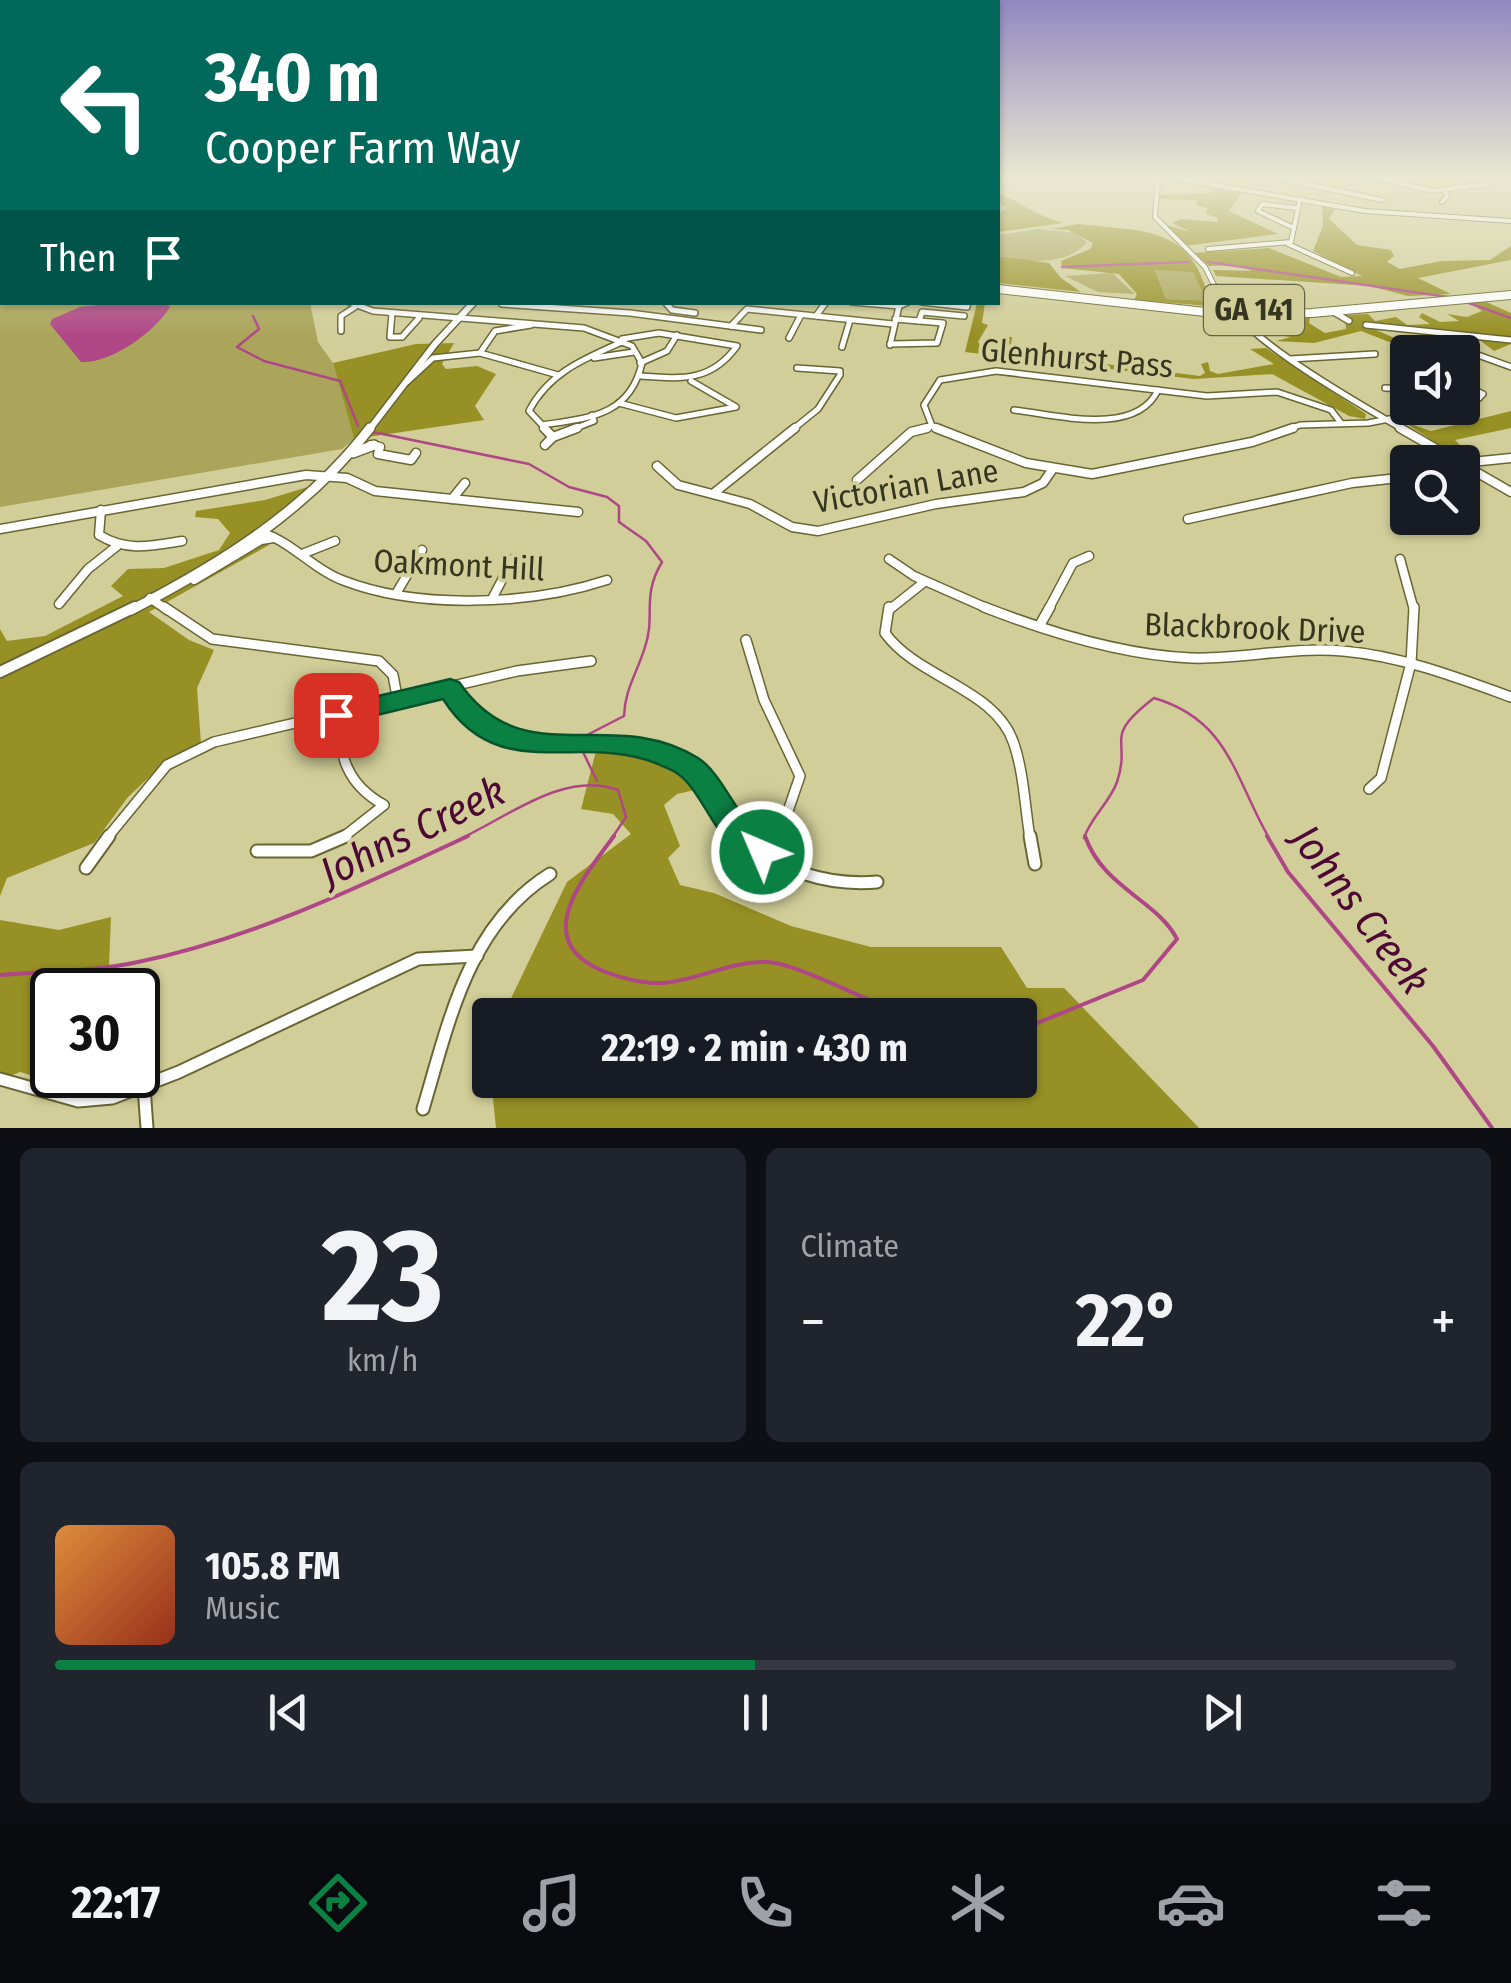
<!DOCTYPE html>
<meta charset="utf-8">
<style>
:root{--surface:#171b24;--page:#20242c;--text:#f1f3f6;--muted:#9ea1a6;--line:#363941;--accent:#0b8043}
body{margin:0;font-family:"Fira Sans Condensed",sans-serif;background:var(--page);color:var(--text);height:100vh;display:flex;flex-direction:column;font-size:38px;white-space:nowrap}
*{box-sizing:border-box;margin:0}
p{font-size:32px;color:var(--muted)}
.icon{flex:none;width:55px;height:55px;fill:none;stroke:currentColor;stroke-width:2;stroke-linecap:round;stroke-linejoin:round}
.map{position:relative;height:1128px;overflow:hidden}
.sheet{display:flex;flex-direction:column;gap:20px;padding:20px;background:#0d0f14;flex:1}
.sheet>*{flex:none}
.banner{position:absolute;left:0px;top:0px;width:1000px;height:305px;box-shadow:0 2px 8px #0004;background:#00695c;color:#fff;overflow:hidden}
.fabs{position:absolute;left:1390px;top:335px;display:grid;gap:20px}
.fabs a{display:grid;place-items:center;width:90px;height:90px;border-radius:10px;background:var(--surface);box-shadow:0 2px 8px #0004;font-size:50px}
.speed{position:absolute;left:30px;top:968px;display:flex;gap:20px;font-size:50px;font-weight:700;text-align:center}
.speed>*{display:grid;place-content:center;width:130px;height:130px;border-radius:50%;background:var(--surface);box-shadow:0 2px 8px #0004;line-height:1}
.speed .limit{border:5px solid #111;border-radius:15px;background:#fff;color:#111}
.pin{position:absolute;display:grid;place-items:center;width:85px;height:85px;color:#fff;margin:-42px;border-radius:20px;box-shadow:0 5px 15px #0006}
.me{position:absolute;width:110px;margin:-55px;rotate:315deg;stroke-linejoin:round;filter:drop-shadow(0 0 8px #0008)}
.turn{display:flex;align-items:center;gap:35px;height:210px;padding:0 40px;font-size:45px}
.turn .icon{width:130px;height:130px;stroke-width:2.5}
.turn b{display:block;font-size:70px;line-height:85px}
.then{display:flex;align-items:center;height:95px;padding:0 40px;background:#0003;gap:20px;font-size:38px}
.big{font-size:75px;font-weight:700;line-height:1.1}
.sheet .tile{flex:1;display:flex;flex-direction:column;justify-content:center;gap:15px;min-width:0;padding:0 35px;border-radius:15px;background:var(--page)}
.sheet .dial{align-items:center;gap:0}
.dial b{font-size:130px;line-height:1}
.song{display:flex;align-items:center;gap:30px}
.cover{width:120px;height:120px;border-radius:15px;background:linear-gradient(135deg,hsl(30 70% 55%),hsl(10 70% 35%))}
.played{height:10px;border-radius:5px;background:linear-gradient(90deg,var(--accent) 50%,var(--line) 50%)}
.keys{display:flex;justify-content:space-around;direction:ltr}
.heat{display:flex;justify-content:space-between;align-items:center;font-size:55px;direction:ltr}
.sheet .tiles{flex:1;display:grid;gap:20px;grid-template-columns:1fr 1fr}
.tile:last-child{grid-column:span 2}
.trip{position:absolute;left:472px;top:998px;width:565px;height:100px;border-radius:10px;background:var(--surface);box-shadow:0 2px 8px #0004;font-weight:700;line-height:100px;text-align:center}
.tab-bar{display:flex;height:160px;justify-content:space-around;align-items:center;background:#090b0e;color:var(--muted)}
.tab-bar .icon{width:70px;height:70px}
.tab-bar .on{color:var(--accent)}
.tab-bar b{font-size:45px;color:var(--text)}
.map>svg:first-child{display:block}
.green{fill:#aaa55a}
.forest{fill:#979024;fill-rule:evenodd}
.water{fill:#af4787}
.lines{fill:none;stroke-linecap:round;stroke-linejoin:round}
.stream-far1{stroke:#af4787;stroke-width:2.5}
.stream{stroke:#af4787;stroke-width:4}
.minor-far4-casing{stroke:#696634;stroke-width:6}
.minor-far3-casing{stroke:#696634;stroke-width:8}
.minor-far2-casing{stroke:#696634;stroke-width:11}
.minor-far1-casing{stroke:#696634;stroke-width:12}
.minor-casing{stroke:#696634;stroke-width:15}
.major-far2-casing{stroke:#696634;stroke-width:9}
.major-far1-casing{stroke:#696634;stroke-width:12}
.major-casing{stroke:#696634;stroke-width:14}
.highway-casing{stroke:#696634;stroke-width:10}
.minor-far4{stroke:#fff;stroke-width:4}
.minor-far3{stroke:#fff;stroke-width:5}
.minor-far2{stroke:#fff;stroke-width:8}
.minor-far1{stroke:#fff;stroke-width:9}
.minor{stroke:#fff;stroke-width:11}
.major-far2{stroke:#fff;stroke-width:6}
.major-far1{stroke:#fff;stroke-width:9}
.major{stroke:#fff;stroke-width:10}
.highway{stroke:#fff;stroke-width:8}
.route{fill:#0b8043;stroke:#07532c;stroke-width:2.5}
.labels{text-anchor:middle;stroke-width:8;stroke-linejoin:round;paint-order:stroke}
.shield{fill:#d1ce99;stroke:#646344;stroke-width:2.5}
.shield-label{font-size:30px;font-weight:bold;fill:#363520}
.street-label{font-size:32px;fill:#363520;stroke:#d1ce99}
.near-water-label{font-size:42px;font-style:italic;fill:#4d0836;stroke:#d1ce99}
</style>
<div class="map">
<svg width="1511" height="1128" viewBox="0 0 1511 1128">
<rect width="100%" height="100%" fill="#d1ce99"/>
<g class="green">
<path d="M1038,229L1075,233L1087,242C1069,266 1023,263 998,255V235Z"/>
<path d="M1155,269L1193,271L1206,302L1166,299Z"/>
<path d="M1112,273L1135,294L1098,292L1065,276Z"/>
<path d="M0,287L2,302L310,303L318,342L333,363L354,439L342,449L0,507Z"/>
</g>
<g class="forest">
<path d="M1212,189L1242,193L1229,211L1278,234L1184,246L1166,225L1191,232L1172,223L1181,219L1217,222L1218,218L1206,214L1207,208L1197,206L1196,200L1159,199L1160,195L1212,193Z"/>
<path d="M998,192C1018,202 1036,215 1063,223L998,232V214L1006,208L998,202Z"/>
<path d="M1322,206L1335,209L1329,219L1357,245L1391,250L1394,256L1387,262L1400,269L1442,261L1490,260L1511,246V260L1418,278L1451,294L1408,296L1370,286L1216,276L1213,270L1252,271L1236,265L1209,266L1193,253L1269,248L1341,277L1362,276L1313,251L1323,226Z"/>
<path d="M1078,224C1145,232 1194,224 1210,306L1134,300L1137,294L1119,274L1062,268L1061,261L1090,249L1093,243L1068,230L1052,229ZM1155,270L1193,272L1206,301L1166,299Z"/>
<path d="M998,256L1049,263L1061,278L1081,292L998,283Z"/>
<path d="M1484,301L1511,313V344L1494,351L1477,338L1374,329L1426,352H1415L1361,331L1314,343L1276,341L1291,337L1265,333L1248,319L1310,318L1309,323L1325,333L1346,329L1345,315L1368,314L1375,321L1396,317L1407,325L1430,324L1419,317L1422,313L1440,322L1459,321L1447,314L1467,317L1482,311L1469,302Z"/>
<path d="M977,303H985L982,323L988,325L978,342L983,349L1004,348L1007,337H1012L1010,352L1200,376L1205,373L1201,364L1208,362L1210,371L1218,374L1274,364L1250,349L1266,348L1366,414L1365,419L1349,416L1272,374L1194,379L965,352Z"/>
<path d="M454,343L442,364L446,369L477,366L496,374L475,406L484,420L354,439L333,363L416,344Z"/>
<path d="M1511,411V428L1455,440L1471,456L1446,449L1402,421L1431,431Z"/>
<path d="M311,486L254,536L269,545L149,612L189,640L214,650L197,688L201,744L161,766L128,797L94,843L7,878L0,896V629L7,641L45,636L123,596L111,586L128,569L164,568L219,550L230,533L218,519L195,517L196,511L265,500Z"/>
<path d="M596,751C633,756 670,761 695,790L677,794L664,805L680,846L668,858L680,885L714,893L791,926L871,947H1001L1027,988H1064L1199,1128H496L491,1080H1020V1015H503L567,882L631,834L613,814L581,809Z"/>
<path d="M111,917L108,990H52V1075H64L58,1083L20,1072L0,1080V920L59,930Z"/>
</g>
<path class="water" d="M119,303H166L170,307C155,332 110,364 81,362L50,324L52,319L80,307Z"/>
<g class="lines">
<g class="stream-far1">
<path d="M1208,262L1448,297"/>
<path d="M1062,267L1188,262"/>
<path d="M1466,302L1511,318"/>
<path d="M253,316L259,329L237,347L264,361L340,381L358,426"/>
<path d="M373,432L529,464L569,487L607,497L619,506V522L646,541L662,562C641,597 656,615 645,647C637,673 625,689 624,716L587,735"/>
<path d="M583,752L597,781"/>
<path d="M462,838C507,817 566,770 618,790L626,817L612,838"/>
<path d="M1084,838C1091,817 1110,802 1117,782C1132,737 1101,739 1154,698C1229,720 1234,777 1269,838"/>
</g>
<g class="stream">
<path d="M614,836C583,878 529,941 603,971C620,978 644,984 663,983C699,980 730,961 767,962C796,963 873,1003 903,1015"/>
<path d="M1267,836L1288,872L1433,1046L1492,1128"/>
<path d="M0,975C46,971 92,972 138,962C254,938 361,886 468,836"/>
<path d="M1020,1030L1143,980L1177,939C1157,900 1103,888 1085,836"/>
</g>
<g class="minor-far4-casing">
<g id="minor-far4">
<path d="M1158,177L1155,217L1205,267L1216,289"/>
<path d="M1167,177L1365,211L1511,221"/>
<path d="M1272,177L1382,200"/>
<path d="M1376,177L1432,191L1489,184"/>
<path d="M1359,178H1377"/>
<path d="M1442,189L1448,195L1442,202"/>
<path d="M1294,228L1258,211L1262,204L1297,208"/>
<path d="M1288,244L1352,273"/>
<path d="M1208,249L1291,242L1300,199"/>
</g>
</g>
<g class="minor-far3-casing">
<g id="minor-far3">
<path d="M1215,287C1239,337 1353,400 1404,430"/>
<path d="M349,302L373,311L584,328L632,346L642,363C630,416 589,418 542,425"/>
<path d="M665,302L672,310L695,313"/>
<path d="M852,302L899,306"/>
<path d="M922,302L967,307L968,302"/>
<path d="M502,304L630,313L761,330"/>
<path d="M1332,311L1349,321"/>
<path d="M392,313L390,337H402L419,318"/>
<path d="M816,316L826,302"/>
<path d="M919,321L922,312L964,316"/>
<path d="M1366,325L1511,340"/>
<path d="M731,326L747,309L893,324"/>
<path d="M341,331V316L355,307"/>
<path d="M789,338L801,315"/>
<path d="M622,339L659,333L737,346C711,382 682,379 641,376"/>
<path d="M1442,342L1511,367"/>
<path d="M890,344L937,343L943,323L895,319"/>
<path d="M890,345L899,306L908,302"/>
<path d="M842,347L850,320"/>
<path d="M480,353L558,375"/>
<path d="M594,358L634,352"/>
<path d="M1290,359L1375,354"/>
<path d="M640,363L667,351L677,335"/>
<path d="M407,382L433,358L480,353L495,331L531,325"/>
<path d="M1462,384L1483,394L1479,398L1462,392"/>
<path d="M1385,388L1408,389"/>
<path d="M619,403L676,418L736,407L691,381"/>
<path d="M1462,404L1479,398"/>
<path d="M1014,410C1057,415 1136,437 1158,390"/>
<path d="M547,430L529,411C549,372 586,358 624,341"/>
<path d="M571,430L594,421L592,415"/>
<path d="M792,430L818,409L840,375V371L797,368"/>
<path d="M918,430L932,426"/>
<path d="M942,430L932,426L924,405L940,380L996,371L1207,396L1277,392L1331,410L1341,423"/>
<path d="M1286,430L1300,425L1368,423L1447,408"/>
</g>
</g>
<g class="minor-far2-casing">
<g id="minor-far2">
<path d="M544,428L553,437L545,445"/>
<path d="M936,428L1026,463L1092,474L1252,442L1293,428"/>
<path d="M1400,428L1511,492"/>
<path d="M553,437L577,428"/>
<path d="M371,445L380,447L378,454L411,460L416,453"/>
<path d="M1462,463L1511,458"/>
<path d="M657,466L678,485L750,504L792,527L818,531L936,504L1024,492L1043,483L1052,470"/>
<path d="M857,480L911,432L927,428"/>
<path d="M714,493L795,428"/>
<path d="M452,499L465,483"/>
<path d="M101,510L99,535C127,552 151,546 182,541"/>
<path d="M1188,519L1352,483L1408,477"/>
<path d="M0,529L306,475L347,478L375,491L578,512"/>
<path d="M263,533C293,543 313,569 342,580C418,610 531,605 607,580"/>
<path d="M302,554L335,541"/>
<path d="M889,559L914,576L991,610"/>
<path d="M1400,559L1414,610"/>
<path d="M194,580L261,540L274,538"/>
<path d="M397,592L422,550"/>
<path d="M493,597L513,559"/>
<path d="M150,598L167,610"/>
<path d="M59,604L88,569L117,546"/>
<path d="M889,610L923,583"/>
<path d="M1048,610L1073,563L1089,556"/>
</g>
</g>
<g class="minor-far1-casing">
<g id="minor-far1">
<path d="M164,607L212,639L379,661L393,675L398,702"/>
<path d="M889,607L885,633C918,679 996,688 1014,744C1024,774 1025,808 1030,838"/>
<path d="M984,607C1048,632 1121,655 1191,658C1241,660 1292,646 1343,651C1401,656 1456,677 1511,697"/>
<path d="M1041,623L1050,607"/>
<path d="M746,640L764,700L800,776L788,811L752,838"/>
<path d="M449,688C534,787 591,712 681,761C710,777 721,815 744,838"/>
<path d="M337,715C340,756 346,784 384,805L342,838"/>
<path d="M1369,789L1381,778L1411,663L1414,607"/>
<path d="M107,838L167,765L214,742L517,671L591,661"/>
</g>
</g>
<g class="minor-casing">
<g id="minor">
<path d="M742,836C778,871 827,886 877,882"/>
<path d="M1030,836L1035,864"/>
<path d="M748,841L755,836"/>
<path d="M257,851H311L346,836"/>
<path d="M86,868L109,836"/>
<path d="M0,1079L78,1101L112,1098L179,1072L418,959L477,956"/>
<path d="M144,1087L147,1128"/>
<path d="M423,1109C449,1022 468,925 550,874"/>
</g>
</g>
<g class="major-far2-casing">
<path id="major-far2" d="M369,430L435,344L474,302"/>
</g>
<g class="major-far1-casing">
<g id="major-far1">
<path d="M353,453L374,445"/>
<path d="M131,610C222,563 307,510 370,428"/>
</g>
</g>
<g class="major-casing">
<path id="major" d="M0,672L135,607"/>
</g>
<g class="highway-casing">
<path id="highway" d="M998,289L1232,315L1312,313L1511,295"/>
</g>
<use href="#minor-far4" class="minor-far4"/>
<use href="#minor-far3" class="minor-far3"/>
<use href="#minor-far2" class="minor-far2"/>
<use href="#minor-far1" class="minor-far1"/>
<use href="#minor" class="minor"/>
<use href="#major-far2" class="major-far2"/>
<use href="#major-far1" class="major-far1"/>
<use href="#major" class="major"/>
<use href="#highway" class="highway"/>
</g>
<linearGradient id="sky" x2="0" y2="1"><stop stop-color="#9188c1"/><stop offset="0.53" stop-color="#eae9d1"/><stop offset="1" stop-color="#eae9d1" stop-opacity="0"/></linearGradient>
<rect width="1511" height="335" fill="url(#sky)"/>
<path class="route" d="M450,679L459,682C523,776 611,704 698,758C717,770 731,801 745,819C755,832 770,838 778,852L773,861C726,876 708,794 678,774C673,770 664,767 658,764C579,731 499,787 443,699L336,725L323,715L336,706Z"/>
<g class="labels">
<rect class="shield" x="1204" y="285" width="100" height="50" rx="8"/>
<g class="shield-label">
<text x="1254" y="320">GA 141</text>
</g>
<g class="street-label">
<text transform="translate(1077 358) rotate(5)" y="11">Glenhurst Pass</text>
<text transform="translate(906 486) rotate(-10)" y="11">Victorian Lane</text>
<text transform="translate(459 565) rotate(3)" y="11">Oakmont Hill</text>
<text transform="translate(1255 628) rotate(2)" y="11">Blackbrook Drive</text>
</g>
<g class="near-water-label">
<text transform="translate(412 831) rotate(-26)" y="15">Johns Creek</text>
<text transform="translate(1361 909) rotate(53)" y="15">Johns Creek</text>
</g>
</g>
</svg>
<div class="fabs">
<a><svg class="icon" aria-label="sound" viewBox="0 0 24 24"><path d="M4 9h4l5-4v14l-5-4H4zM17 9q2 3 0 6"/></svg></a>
<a><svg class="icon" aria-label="search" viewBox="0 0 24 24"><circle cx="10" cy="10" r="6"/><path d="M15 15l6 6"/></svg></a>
</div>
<div class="speed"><div class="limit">30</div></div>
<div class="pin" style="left:336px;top:715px;background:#d93025"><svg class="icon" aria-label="arrive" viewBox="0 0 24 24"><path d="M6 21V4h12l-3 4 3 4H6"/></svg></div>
<svg class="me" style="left:762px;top:852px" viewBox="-20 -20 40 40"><circle r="17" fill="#0b8043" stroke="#fff" stroke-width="3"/><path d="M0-11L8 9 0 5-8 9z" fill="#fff"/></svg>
<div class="trip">22:19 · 2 min · 430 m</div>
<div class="banner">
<div class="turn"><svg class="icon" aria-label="left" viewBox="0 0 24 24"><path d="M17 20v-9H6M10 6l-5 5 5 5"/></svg><div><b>340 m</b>Cooper Farm Way</div></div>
<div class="then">Then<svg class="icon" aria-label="arrive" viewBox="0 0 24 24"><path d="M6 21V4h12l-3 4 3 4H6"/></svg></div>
</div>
</div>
<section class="sheet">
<div class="tiles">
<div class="tile dial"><b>23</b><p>km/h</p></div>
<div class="tile"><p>Climate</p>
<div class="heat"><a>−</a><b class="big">22°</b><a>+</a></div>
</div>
<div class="tile">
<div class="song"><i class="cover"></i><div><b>105.8 FM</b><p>Music</p></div></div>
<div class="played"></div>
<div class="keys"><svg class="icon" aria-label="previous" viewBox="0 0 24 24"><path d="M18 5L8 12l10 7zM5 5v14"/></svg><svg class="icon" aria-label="pause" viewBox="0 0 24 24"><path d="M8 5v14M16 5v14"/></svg><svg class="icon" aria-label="next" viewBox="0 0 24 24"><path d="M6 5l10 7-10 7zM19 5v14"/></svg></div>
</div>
</div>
</section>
<nav class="tab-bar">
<b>22:17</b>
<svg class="icon on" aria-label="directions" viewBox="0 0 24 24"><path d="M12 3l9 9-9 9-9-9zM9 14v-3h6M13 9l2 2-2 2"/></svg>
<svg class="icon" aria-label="music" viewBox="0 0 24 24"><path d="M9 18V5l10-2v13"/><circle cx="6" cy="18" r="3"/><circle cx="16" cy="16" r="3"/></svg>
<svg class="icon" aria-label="phone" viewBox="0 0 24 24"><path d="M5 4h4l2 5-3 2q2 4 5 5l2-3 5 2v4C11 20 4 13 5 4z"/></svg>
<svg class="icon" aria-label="climate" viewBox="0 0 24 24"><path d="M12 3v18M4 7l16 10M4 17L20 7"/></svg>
<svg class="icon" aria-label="car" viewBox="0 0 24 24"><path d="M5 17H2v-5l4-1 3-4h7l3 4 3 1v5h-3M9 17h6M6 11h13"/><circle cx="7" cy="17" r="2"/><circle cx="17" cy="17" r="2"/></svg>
<svg class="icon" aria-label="filters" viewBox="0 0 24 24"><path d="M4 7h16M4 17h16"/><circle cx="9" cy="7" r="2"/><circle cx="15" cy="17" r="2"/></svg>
</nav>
